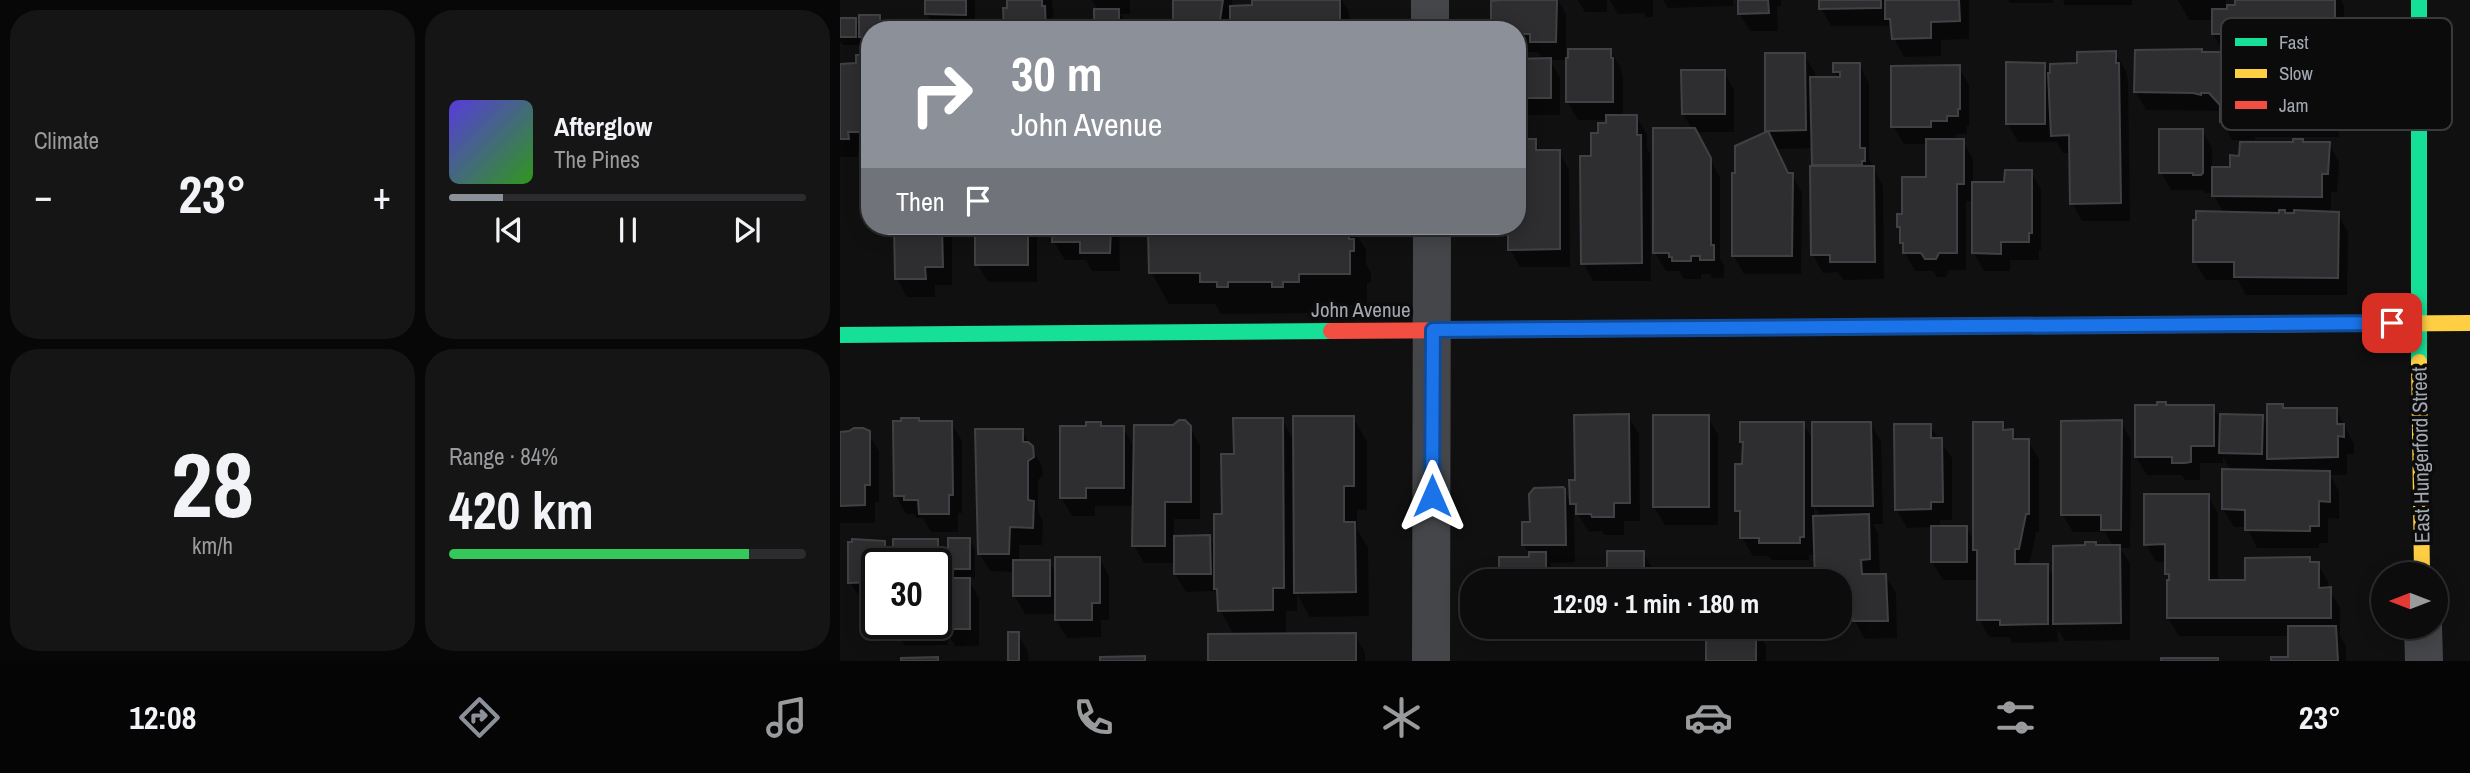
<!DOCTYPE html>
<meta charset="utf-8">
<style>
:root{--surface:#0c0c0d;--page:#151516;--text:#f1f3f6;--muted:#9a9b9d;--line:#2c2c2e;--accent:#8c9099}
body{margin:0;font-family:"Archivo Narrow",sans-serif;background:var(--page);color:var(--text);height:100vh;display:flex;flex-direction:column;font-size:26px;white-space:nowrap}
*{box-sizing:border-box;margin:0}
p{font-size:23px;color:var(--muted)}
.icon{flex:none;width:38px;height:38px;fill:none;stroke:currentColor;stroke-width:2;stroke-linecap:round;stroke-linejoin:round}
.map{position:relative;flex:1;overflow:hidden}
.panel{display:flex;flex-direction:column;gap:10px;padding:10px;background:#070707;width:840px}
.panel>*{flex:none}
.guide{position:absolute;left:21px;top:21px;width:665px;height:214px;border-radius:28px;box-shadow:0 4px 18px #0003,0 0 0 2px var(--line);background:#8c9099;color:#fff;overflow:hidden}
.needle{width:46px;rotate:270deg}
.buttons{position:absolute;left:1531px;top:562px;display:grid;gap:14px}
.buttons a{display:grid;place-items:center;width:77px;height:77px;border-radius:50%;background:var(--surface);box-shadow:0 4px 18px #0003,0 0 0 2px var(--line);font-size:35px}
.speed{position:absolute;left:21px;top:548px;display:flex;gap:14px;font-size:35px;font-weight:700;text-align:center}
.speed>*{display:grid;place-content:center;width:91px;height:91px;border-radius:50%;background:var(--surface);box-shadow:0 4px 18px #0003,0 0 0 2px var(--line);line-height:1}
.speed .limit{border:4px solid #111;border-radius:10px;background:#fff;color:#111}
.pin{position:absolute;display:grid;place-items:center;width:60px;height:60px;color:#fff;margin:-30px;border-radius:14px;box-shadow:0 4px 10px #0006}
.me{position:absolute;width:77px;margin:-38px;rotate:0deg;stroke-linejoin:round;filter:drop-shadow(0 0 5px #0008)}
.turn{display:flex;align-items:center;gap:24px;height:147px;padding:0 35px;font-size:32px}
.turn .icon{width:91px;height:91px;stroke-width:2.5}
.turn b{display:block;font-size:49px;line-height:60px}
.then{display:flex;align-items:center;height:66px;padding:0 35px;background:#0003;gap:14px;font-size:26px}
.big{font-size:52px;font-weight:700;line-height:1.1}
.panel .card{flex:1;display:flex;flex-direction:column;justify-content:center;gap:10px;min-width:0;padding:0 24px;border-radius:28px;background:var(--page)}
.panel .dial{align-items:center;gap:0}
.dial b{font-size:91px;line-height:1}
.song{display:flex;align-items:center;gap:21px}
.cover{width:84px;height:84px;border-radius:10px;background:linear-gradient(135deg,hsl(250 70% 55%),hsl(110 70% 35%))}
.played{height:7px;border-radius:4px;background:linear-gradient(90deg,var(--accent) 15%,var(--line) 15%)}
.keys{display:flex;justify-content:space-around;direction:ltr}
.heat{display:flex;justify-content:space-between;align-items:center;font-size:38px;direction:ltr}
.charge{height:10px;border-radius:5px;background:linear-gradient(90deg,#34c759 84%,var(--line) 0)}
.panel .tiles{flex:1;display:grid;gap:10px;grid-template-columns:repeat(2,1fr)}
.trip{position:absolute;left:620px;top:569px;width:392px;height:70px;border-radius:28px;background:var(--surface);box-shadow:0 4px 18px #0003,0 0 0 2px var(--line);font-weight:700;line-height:70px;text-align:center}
.dock{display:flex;height:112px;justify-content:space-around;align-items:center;background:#050505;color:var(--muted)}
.dock .icon{width:49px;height:49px}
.dock .active{color:var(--accent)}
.dock b{font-size:32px;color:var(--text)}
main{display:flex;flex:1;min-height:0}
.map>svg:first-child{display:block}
.shadow{fill:#0007;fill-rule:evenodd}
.building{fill:#2e2e30;stroke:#404144;stroke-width:2}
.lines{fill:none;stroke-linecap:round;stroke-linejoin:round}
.street{stroke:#454649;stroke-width:38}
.fast{stroke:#16e098;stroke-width:16}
.slow{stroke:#ffcf43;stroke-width:16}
.jam{stroke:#f24e42;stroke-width:16}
.route-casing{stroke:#114b97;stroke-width:18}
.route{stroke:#1a73e8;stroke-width:12}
.labels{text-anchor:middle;stroke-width:7;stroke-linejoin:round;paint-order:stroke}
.street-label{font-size:21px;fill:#a3a7b0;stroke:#0b0b0c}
.key{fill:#0b0b0c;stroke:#393a3d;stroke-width:2}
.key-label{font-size:19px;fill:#a3a7b0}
</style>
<main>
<section class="panel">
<div class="tiles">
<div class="card"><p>Climate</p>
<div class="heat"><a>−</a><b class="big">23°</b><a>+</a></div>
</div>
<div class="card">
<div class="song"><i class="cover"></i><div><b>Afterglow</b><p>The Pines</p></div></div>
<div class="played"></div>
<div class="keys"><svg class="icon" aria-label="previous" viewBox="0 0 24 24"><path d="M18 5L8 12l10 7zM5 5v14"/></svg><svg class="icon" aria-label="pause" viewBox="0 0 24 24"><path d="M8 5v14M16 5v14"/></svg><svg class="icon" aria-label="next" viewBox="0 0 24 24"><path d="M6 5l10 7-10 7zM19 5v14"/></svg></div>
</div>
<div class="card dial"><b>28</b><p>km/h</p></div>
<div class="card"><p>Range · 84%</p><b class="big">420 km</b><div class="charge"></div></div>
</div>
</section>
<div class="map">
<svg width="1630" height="661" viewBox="0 0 1630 661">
<rect width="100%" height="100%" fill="#101011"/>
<g class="shadow">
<path d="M87,0H135V30H96L87,14Z"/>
<path d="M169,0H212L214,17H211V20L215,30H166Z"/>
<path d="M252,0H290V14H280L284,20V30H256L258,10Z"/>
<path d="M335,0H392V7H414V0H502L509,12L510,30H341L335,19Z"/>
<path d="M663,0H718L726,14V59L770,50L781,68L783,78V117L796,116L807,134V148L810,154L811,281H753L743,263L753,158L760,135L768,125V120H738L727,101V60H710L720,78V115H679L677,61L703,60L698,52H677V30Z"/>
<path d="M738,0H767V12H745Z"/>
<path d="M770,0H813V17H806L804,13L778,14Z"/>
<path d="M823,0H893V6L828,8Z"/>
<path d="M899,0H941V6L937,7L938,31H910L899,13Z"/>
<path d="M981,0H1129V39L1101,40V56L1064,57L1054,38L1051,26H991L981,8Z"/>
<path d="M1168,0H1213V3H1170Z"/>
<path d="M1223,0H1292V5H1225Z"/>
<path d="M1338,0H1386V7H1396L1397,0H1501L1504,6V37H1494L1499,44V52H1495V56L1480,59L1479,56H1460V63L1463,66L1487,65L1497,83L1499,137H1415V140H1392L1382,121L1381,111L1306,110L1296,92L1363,54H1385L1373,34L1374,20H1349ZM1401,56L1410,57L1411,60H1422V56L1435,59V56H1451L1455,60V65H1406Z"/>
<path d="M39,16L44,30H30V45H26L21,36V45H3L0,41V20H15L21,30Z"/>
<path d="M1275,53L1286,71L1288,82L1290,221H1242L1232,203L1231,153H1223L1217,142H1178L1168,124L1204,64L1212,79L1239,65Z"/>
<path d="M964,55L975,73V79H999L995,72L1019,65L1029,83V158L1043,186L1044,279L1003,280L998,272L983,273L973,255L972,148L937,149L949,175H952L962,193L961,274H904L894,256L896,175L928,133L927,131Z"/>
<path d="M30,56V155L27,150H18V157H0V64L1,65H18Z"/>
<path d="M1119,67L1129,85V126H1127V134H1116V141H1123L1133,159V184H1166L1191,172L1201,190V250H1199V260H1170V271H1144L1134,253V201H1126V270H1109L1106,277H1097L1093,271H1075L1065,253L1062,233L1058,226L1088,179V144H1064L1053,126Z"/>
<path d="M884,72L894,90V132H856L880,178V259L884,265V278H872L870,274H861V279H844L839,271H826L815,253L853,130L843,114Z"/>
<path d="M1362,130L1372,148V168H1392L1401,158L1464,144H1489L1499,162L1497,192H1491V213L1498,214L1508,232L1507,295H1406L1398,280H1366L1355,262L1383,213L1373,193H1365L1363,190H1331L1321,172Z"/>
<path d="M695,141L701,152H719L729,170L730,267H680L670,249V226H677Z"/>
<path d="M57,226H112V285H95V297H67L57,279Z"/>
<path d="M137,226H197V282H148L137,264Z"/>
<path d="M214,226H279L280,271H252L246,260H225L214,242Z"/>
<path d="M301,226H365L366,228H382V226H512L526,250V264L531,273V283H527V305H477V313L381,314L375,304H329L311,272L346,233V229H303Z"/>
<path d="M1325,404L1326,406H1373L1381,421L1422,417L1429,429L1444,409H1496L1514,444V454H1507V475H1490L1499,491V519L1488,518V543H1479V548H1417L1407,527H1394L1383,509L1391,471L1383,457V463H1360V480H1345L1341,475H1307L1296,457V406Z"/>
<path d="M788,416L799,434L800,521H784V535H764L762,531L749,532L734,508L735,562L710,563L715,572V581H661L692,558L684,545L692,524L723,490L732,504L731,482H737Z"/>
<path d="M513,417L527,442V510H517V529L528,548L529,616L470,617L457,594V611H446V635H515L525,653V661H369L394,635L380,610L377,591L346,592L335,574V563H304L294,545V506H255V516H232L221,497L248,428L260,424L262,428H283L295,449L350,427L360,446V519H334V538L369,537L375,548L396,455L442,420L455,442Z"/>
<path d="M868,417L878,435V525H825L814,507Z"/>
<path d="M1281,422L1291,440L1290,548H1280L1290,564V640L1225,641L1217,628L1218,642L1172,643L1169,637H1149L1139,619V580H1103L1092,562V527L1067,528L1057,510L1090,426L1112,458V520H1100V528H1126L1135,542L1162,424L1166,431H1172L1178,441H1188L1199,459V532H1196L1189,566H1207L1215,580L1246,547L1255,543L1257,546H1273L1265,532H1233L1222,514Z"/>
<path d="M80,423H111L122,441V513H118V532H91L83,518H77L74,514H66L56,496Z"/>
<path d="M963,423L974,442L1030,423L1041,441L1043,524H1033L1038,534L1040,576L1045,575L1056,593L1057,638L1025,639L1015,621V616H999V581H977L976,555H969V560H932L929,556H913L902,538V520L897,511L904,466V446L902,441ZM974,505L981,518H974Z"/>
<path d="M182,431L202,466L203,475L198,480V512L203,521L202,545H179V562H209L216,574L259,558L269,576V620H261V637L227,638L216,620V614H185L175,596V572L150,571L139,553Z"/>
<path d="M0,433H28L39,451V502H35V523H0Z"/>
<path d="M1368,495L1378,514V582H1407L1469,559L1471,564H1478L1488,582V589L1500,607V636L1506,646V661H1433L1450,659V636H1339L1328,618L1332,581L1327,573V562H1316L1306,544Z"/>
<path d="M129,540L135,549V578H128L139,598V646H115L108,634V645H64L54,627V623H96V564H37V600H21L10,582L44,543L54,560L97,541L110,562ZM108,565L111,571L116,580H108Z"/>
<path d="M803,552L813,570V581H769Z"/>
<path d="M666,626H730V639H686L684,635H671Z"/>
<path d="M749,626H805V638L757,639Z"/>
<path d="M825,626L915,627L926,646V661H867V631L828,632Z"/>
<path d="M178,634L188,652L189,661H170Z"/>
</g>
<g class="building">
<path d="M85,0H126V15L85,14Z"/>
<path d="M167,0H202V6H205L206,30H164L163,8H167Z"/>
<path d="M333,0H383L380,20H333Z"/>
<path d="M412,0H500V30H368V21H390V6L412,5Z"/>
<path d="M662,0H717L716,42H690V34H677V30H651V1Z"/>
<path d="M898,0H928L929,13L898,14Z"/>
<path d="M979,0H1041V8L979,9Z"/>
<path d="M1045,0H1119L1120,21L1091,22V38L1052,39L1050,19H1045Z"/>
<path d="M1495,0V19H1486V24H1489V35H1486V38H1477V41H1468V38H1451V43H1441V38H1425V41L1413,39V42H1399V39L1388,38V34H1372V9H1387V5H1395V0Z"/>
<rect x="254" y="9" width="25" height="21"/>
<path d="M19,15H40V30H30V37H19Z"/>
<rect x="0" y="18" width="16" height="19"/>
<path d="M728,49H771V58H773V102H726V58H728Z"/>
<path d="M1362,49V52H1401V64L1453,63V61H1462V64L1488,63L1490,119H1406V122H1380V105L1369,93H1361V95L1353,93L1294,92L1295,50Z"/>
<path d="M1276,51V63H1279L1281,203L1230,204L1229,135L1211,136L1208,73H1210V64L1237,63V52Z"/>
<path d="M925,53H965L966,130L925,131Z"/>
<path d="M16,55H30V148H24L23,132H8L9,139H0V64L16,63Z"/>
<path d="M711,58V98H677V59Z"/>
<path d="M1166,62L1205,63V124H1166Z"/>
<path d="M993,63H1020V148H1025V161H1022V165H972L970,77H1000V72H993Z"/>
<path d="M1120,65V109H1118V116H1107V121H1091V127H1051V66Z"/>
<path d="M841,70H885V114H842Z"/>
<path d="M766,115H797V135H801L802,263L741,264L740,156H751V133H758V123H766Z"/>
<path d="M813,128H855L871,158V245H874V260H860V256H851V261H832V257H829V253H813Z"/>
<path d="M1319,129H1363V173L1361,175H1353V173H1319Z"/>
<path d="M928,131L948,173H953L952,256H892V173H895V146Z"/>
<path d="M677,139H696V150H720V249L668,250V226H677Z"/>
<path d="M1086,139H1124V184H1117V253H1099L1096,259H1085L1081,253H1063V243H1060V227H1057V214H1062V177H1086Z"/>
<path d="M1453,139H1463V142H1490L1488,174H1482V197L1372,196V167H1390V155L1399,156L1400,142H1453Z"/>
<path d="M970,166H1034L1035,262H990V255H971Z"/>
<path d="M1165,170H1192V233H1189V242H1161V254L1132,253V182H1164Z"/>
<path d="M1439,210H1445V213H1454V210L1499,212L1498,278L1394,277V262H1353V220H1356V211L1439,213Z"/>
<path d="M54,226H102L103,267H85L86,279H55Z"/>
<rect x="135" y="226" width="53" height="39"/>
<path d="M213,226L271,227L270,253H240V242H212Z"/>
<path d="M344,226H509V239H514V251H510V274H459V282H443V287H432V282H388V287H377V282H360V273H309L308,231H344Z"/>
<path d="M1317,402H1326V405H1374V446H1351V462L1345,463H1332V457H1295V405H1317Z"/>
<path d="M1427,404H1443V408H1497V424H1504V437L1498,436V457L1427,459Z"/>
<path d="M789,414L790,503H774V517H752L751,514H736V504H730L729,480H735L734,415Z"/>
<path d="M1380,414L1423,415L1422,454L1379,453Z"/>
<rect x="813" y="415" width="56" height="92"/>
<path d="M453,416H514V486H504V522H515L516,592L454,593Z"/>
<path d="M61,418H79V421H112L113,495H109V514H79L78,500H64V496H54L53,421H61Z"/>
<path d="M393,418H443L444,588H433V610L378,611L377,589H374V514H382L381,454H394Z"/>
<path d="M339,420H345L351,426V502H325V546H292L294,425H333Z"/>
<path d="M1282,420L1281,530H1261V515H1221V421Z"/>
<path d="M246,422H261V426H284V488H246V498H220V426H246Z"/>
<path d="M900,422H964V537H960V543H919V538H900V511H895V464H902L903,442H900Z"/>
<path d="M972,422H1031L1033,506H972Z"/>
<path d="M1133,422H1163V430L1173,429V439H1189V514H1186L1179,549H1175V564H1208V624L1160,625V620H1137V550H1133Z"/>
<path d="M1054,424H1091V438H1102L1103,502H1091V509L1055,510Z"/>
<path d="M14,428H23L30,431V485H25V505L0,506V432L9,431Z"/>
<path d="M135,429H183V442H188L193,446L194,457L188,461V500L194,501L193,528L170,527L169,554H138Z"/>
<path d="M1382,469L1490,471V502L1479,501V526H1470V531L1405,530V510L1382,509Z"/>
<path d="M723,487L725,489L726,545H682V522H690L689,494L694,488Z"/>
<path d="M1304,494H1369V580H1405V558L1470,557V562H1479V588L1491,587V618H1327V580H1329V574H1325V544L1304,545Z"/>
<path d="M1029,514L1030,559L1021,560L1022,574H1046L1048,621H1013L1012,598H999V581H975L973,516Z"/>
<rect x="1091" y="526" width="36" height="36"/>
<path d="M370,535L371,574H334V536Z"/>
<rect x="108" y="538" width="22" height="31"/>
<path d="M12,539L45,541V564H37V582L8,583V542H12Z"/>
<path d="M53,539H98V601H102L103,578H130V629H103V621H98V627H52V623H96V564H53Z"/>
<path d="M1245,542H1256V545H1280L1281,623L1213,624V546L1245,545Z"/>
<rect x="767" y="551" width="37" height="30"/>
<path d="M689,552H706V581H659V557H689Z"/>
<path d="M215,557H260V603H252V620H215Z"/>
<rect x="173" y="560" width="37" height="36"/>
<rect x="861" y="572" width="23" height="9"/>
<rect x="866" y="626" width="50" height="35"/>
<path d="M1448,626H1496L1498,661H1431V657H1448Z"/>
<rect x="168" y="632" width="11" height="29"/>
<path d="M516,633V661H368V634Z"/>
<path d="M305,656V661H260V657Z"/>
<path d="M98,657V661H61V658Z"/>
<rect x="1321" y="658" width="57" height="3"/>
</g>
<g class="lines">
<g class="street">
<path d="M590,0V30"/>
<path d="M1583,626L1584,661"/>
<path d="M591,661L592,226"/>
</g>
<g class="fast">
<path d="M1579,0V362"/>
<path d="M776,329L1309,325"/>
<path d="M0,335L491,331"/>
</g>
<g class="slow">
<path d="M1309,325L1630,323"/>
<path d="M1579,362L1582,574"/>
</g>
<path class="jam" d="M491,331L776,329"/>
</g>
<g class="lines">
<g class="route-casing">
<path id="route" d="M592,496L593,330L1552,323"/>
</g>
<use href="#route" class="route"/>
</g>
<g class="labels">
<g class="street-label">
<text x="521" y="317">John Avenue</text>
<text transform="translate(1581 455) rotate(-91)" y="7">East Hungerford Street</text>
</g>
</g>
<rect x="1381" y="18" width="231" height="112" rx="10" class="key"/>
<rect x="1395" y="38" width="32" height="8" fill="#16e098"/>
<rect x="1395" y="69" width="32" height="9" fill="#ffcf43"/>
<rect x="1395" y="101" width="32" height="8" fill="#f24e42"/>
<g class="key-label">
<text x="1439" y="49">Fast</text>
<text x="1439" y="80">Slow</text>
<text x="1439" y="112">Jam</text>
</g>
</svg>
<div class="buttons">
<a><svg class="needle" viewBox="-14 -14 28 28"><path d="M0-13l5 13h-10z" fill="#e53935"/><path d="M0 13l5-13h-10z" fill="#9a9b9d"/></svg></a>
</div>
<div class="speed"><div class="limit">30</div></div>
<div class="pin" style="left:1552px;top:323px;background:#d93025"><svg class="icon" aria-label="arrive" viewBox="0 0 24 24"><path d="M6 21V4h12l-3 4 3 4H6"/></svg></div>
<svg class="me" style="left:592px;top:496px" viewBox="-20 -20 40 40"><path d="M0-17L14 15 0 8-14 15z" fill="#1a73e8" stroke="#fff" stroke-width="4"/></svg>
<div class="trip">12:09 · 1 min · 180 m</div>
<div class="guide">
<div class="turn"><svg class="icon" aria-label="right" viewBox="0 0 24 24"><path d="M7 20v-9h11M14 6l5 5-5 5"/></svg><div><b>30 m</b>John Avenue</div></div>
<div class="then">Then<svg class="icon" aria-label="arrive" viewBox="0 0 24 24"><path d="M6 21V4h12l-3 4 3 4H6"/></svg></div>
</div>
</div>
</main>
<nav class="dock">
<b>12:08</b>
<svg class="icon active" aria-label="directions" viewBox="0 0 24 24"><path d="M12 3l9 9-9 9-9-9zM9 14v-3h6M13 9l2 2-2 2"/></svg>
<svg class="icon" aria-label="music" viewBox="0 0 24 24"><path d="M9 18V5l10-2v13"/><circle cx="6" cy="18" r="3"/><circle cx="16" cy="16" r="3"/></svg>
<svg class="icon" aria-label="phone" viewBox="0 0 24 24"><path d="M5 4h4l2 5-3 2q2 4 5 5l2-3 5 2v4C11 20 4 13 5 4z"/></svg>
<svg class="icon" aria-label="climate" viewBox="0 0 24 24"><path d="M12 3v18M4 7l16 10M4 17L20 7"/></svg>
<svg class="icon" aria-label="car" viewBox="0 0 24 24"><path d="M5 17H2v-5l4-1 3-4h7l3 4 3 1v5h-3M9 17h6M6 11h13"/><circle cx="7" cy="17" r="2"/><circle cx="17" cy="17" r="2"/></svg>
<svg class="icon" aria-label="filters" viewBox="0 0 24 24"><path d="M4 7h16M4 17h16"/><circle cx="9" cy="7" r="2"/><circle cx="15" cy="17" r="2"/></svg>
<b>23°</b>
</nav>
